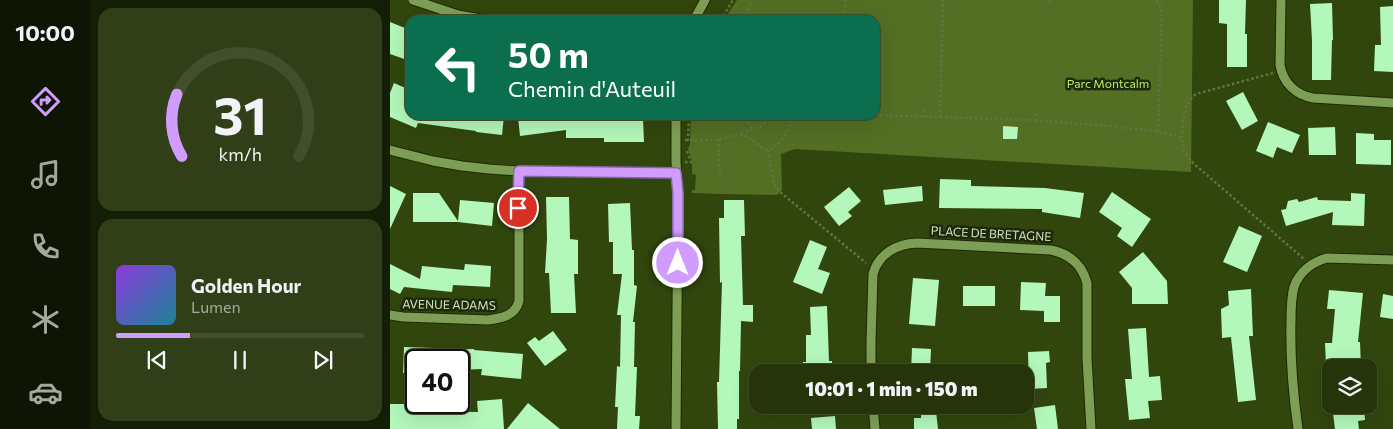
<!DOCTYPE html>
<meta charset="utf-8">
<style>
:root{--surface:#25340a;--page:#313f18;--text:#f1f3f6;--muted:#a3aa9c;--line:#424f2b;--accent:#d09dfe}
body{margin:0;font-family:Commissioner,sans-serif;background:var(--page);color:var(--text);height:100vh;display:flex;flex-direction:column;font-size:19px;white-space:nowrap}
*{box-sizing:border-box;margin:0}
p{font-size:16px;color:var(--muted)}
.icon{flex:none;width:28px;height:28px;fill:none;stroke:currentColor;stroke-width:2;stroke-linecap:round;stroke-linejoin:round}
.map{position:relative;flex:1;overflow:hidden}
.sheet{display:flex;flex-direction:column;gap:8px;padding:8px;background:#141d06;width:300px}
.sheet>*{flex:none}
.guide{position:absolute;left:15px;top:15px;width:475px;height:105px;border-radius:15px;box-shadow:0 5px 20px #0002,0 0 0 1px var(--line);background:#0b6e4f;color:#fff;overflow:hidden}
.controls{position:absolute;left:932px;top:359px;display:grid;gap:10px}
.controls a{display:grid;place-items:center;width:55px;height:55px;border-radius:10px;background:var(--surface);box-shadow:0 5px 20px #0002,0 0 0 1px var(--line);font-size:25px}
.speed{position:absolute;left:15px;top:349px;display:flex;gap:10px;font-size:25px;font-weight:700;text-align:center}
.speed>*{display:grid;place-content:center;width:65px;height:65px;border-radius:50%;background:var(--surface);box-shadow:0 5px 20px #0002,0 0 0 1px var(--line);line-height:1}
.speed .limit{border:2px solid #111;border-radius:8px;background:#fff;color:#111}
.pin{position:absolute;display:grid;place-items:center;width:42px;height:42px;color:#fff;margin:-21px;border:2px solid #fff;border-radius:50%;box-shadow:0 1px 5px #0007}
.me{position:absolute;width:55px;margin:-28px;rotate:0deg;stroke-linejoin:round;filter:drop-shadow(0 0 4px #0008)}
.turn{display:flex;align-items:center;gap:18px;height:105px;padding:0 20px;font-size:22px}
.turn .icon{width:65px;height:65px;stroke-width:2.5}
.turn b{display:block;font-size:35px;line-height:42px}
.sheet .card{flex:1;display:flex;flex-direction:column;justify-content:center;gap:8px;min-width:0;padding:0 18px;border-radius:15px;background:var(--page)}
.sheet .dial{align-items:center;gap:0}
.dial svg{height:130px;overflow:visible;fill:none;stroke:var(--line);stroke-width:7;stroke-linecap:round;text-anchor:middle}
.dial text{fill:var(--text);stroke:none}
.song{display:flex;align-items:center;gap:15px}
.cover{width:60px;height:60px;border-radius:8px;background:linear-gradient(135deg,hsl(270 70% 55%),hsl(190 70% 35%))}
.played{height:5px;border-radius:2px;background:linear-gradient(90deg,var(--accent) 30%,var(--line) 30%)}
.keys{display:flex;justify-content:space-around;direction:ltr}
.trip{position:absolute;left:359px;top:364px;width:285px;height:50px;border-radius:15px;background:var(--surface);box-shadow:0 5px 20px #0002,0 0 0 1px var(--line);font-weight:800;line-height:50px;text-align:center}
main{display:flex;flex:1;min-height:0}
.menu{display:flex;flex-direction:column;width:90px;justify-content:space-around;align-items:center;background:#0f1504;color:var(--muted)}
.menu .icon{width:35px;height:35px}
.menu .selected{color:var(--accent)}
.menu b{font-size:22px;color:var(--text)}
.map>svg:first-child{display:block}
.green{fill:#526f23}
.building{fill:#b3f7bb}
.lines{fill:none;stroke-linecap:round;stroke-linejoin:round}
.minor-casing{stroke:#1c2a03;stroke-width:11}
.path{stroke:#617542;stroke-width:2.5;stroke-dasharray:2.5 2.5;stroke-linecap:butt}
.minor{stroke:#7f9e55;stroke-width:9}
.route-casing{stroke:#8766a5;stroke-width:12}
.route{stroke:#d09dfe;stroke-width:9}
.labels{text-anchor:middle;stroke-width:5;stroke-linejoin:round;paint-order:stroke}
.park-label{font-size:12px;fill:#b9ef63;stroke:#1e290b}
.street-label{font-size:12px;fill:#d0e1bc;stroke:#1e290b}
</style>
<main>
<nav class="menu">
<b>10:00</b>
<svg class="icon selected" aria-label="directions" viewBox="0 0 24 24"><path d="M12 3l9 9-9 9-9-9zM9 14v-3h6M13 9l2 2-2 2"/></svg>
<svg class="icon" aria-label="music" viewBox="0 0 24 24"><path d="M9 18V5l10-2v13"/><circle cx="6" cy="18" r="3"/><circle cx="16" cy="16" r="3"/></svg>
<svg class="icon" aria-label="phone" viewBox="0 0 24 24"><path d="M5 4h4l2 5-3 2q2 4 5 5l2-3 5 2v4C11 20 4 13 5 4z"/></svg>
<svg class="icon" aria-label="climate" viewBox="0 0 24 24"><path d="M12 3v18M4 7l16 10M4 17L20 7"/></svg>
<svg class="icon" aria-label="car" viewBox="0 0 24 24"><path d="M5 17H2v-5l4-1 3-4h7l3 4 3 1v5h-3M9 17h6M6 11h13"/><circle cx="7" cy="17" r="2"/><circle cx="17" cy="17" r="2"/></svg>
</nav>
<section class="sheet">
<div class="card dial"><svg viewBox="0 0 100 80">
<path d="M14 69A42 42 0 1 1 86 69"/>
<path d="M14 69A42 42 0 0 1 11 31" stroke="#d09dfe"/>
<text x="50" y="56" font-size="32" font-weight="700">31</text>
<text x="50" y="72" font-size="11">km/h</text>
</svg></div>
<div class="card">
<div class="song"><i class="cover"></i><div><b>Golden Hour</b><p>Lumen</p></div></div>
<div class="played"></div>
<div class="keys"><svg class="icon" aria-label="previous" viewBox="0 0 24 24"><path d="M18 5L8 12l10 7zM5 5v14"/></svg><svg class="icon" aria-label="pause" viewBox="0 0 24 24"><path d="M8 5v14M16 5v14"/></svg><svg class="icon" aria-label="next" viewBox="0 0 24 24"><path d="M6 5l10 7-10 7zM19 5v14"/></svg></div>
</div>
</section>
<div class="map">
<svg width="1003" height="429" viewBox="0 0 1003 429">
<rect width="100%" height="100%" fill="#31460d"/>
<path class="green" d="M347,0H803L801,172L405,149L391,154L392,190L387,195L329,194L302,193V190H305L306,175L302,174V161L298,149L300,144L301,115H485V20H334Z"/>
<g class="building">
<path d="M829,0H856L855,34H857V67H837V24L829,23Z"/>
<path d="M942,3L943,40H942L941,80H922V40L920,4Z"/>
<path d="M1003,6V72L984,71L985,45H991L990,7Z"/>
<path d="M0,22L20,30V61L0,54Z"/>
<path d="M4,83L20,90V115H99L114,116L112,135L86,132V131L28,123L26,128L0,117V93Z"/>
<path d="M853,92L868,121L852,130L836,101Z"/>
<path d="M141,115L208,117V118H253L254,142H214V138H176V130L130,136L128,117Z"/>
<path d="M878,122L910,135L902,153L887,147L883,158L866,151Z"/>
<path d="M613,126L628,127L627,139H613Z"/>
<path d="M945,127L946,155H919L918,128Z"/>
<path d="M966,133L984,134V140H1001V165L966,164Z"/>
<path d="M550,179L581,180V186L655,188L694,193L690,218L652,212V209L549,208Z"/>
<path d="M0,186L16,194L0,229Z"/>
<path d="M532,186L533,201L495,205L493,190Z"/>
<path d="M459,187L471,201L458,212L462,216L449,226L434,207Z"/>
<path d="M722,192L761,219L742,247L727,236L732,228L709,212Z"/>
<path d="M23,193H49L68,221L70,200L104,203L102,226L68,222H23Z"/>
<path d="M961,193L975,194L974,226L942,225L943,212L896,226L891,210L896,209L898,201L907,199L909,202L927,197L928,200L961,201Z"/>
<path d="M156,197H179L180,239L188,240V274H184L186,313H161L159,273H155L157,239Z"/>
<path d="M334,200H354L355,236H351L353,305H363V322L351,321L350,371H349V419H347V429H328L327,382H329L332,282L330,283L329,218H334Z"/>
<path d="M240,203L242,250H244V285L247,286L243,322H245L244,367H247L245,416H250L249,429H227L228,407H225L227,366L230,367L231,315H227L232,274H223V242H219L218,204Z"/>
<path d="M849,226L872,236L857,272L833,262Z"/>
<path d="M420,240L437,247L428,269L440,273L432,294L403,282Z"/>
<path d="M753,252L777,281L778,304H742V288L729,272Z"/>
<path d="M0,264L30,279L32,266L74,270L75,264L101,266L100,287L63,285L62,292L14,287L10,294L0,289Z"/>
<path d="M523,278L549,280L545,326L519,324Z"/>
<path d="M631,282L656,283L655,296H670V322H654V311L630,310Z"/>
<rect x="573" y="286" width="32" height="20"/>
<path d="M861,289L863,336H859L866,400L848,402L841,337L832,338L831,309L839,305L838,291Z"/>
<path d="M939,290L973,293L968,342H970L971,368H951V364L936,365L935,343H942L945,309H937Z"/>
<path d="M993,294L1003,296V319L990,317Z"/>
<path d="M437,306L439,361H442V372H413V362H416V335H421L420,307Z"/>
<path d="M756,328L759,377L770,376L772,400L758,401L760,418L739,420L735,379H742L738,329Z"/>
<path d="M163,331L177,350L155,366L137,343L145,337L149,341Z"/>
<path d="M14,347L44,348V350L84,349V350L133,354L131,379L91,375L92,369L69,370V360H26V373H13Z"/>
<path d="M522,348L541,349L540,372H521Z"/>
<path d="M659,351L660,362L656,363L657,388L639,389L638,352Z"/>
<path d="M112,399L114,429H0V404H30V411L88,412L87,401Z"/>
<path d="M138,403L170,429H117Z"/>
<path d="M665,405L668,429H647L644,408Z"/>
<path d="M942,405H963L964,408L974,406L975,420L968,421L969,429H945Z"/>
<path d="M546,411L548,429H524V418H531V412Z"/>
<path d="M445,416L446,429H422L421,418Z"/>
</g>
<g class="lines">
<g class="minor-casing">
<g id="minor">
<path d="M23,0L68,15L96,20"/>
<path d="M891,0L890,65C893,83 906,95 923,98L1003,103"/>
<path d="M304,20L315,0"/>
<path d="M0,150L43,161L72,166L99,169L129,171L287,173"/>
<path d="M0,315L13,317L98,320C112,318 125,316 129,301V171"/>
<path d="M481,372V342L483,274C489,253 507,244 527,243L661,250C680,254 692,264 697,283V358L701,429"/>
<path d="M483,405L485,429"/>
<path d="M286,429L288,193L286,162V115"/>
<path d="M908,429C903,393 900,357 901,321C901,310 901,298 904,287C909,272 922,262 937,258L1003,260"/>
</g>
</g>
<g class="path">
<path d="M455,0V20"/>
<path d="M660,0V2"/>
<path d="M767,0L770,5L772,13L768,132"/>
<path d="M331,20L343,0"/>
<path d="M357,20L358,8L362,0"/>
<path d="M485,115C559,118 632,118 706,125C735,128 764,129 792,138L794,152L803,163L914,259"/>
<path d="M534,117V110"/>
<path d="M550,117L553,0"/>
<path d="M645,121L646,114"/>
<path d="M358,122L362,129"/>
<path d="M351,134L371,126L384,115"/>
<path d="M792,138C793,124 793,103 806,94L883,73"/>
<path d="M329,139V165L331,180"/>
<path d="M295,140C307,141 319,140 331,139C337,138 344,135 351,135C362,135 367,148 378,150C392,146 399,128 404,115"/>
<path d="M298,141L299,115"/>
<path d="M378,150L384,184L390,192L476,263"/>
<path d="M295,162H301L297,151"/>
</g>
<use href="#minor" class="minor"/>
</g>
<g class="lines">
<g class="route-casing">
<path id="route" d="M128,208L129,171L286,173L288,193V263"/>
</g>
<use href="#route" class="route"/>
</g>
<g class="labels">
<g class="park-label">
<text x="718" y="88">Parc Montcalm</text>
</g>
<g class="street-label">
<text transform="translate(601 234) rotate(3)" y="4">PLACE DE BRETAGNE</text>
<text transform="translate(59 305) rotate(1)" y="4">AVENUE ADAMS</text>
</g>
</g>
</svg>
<div class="controls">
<a><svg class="icon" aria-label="layers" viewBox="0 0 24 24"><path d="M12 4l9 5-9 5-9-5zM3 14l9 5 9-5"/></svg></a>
</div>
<div class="speed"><div class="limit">40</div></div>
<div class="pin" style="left:128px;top:208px;background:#d93025"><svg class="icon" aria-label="arrive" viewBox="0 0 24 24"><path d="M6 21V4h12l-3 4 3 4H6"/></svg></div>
<svg class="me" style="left:288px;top:263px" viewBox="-20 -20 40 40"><circle r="17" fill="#d09dfe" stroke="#fff" stroke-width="3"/><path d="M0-11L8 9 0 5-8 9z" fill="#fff"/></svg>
<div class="trip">10:01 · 1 min · 150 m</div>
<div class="guide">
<div class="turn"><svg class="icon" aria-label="left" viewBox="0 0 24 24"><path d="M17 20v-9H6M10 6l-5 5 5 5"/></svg><div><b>50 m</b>Chemin d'Auteuil</div></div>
</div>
</div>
</main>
